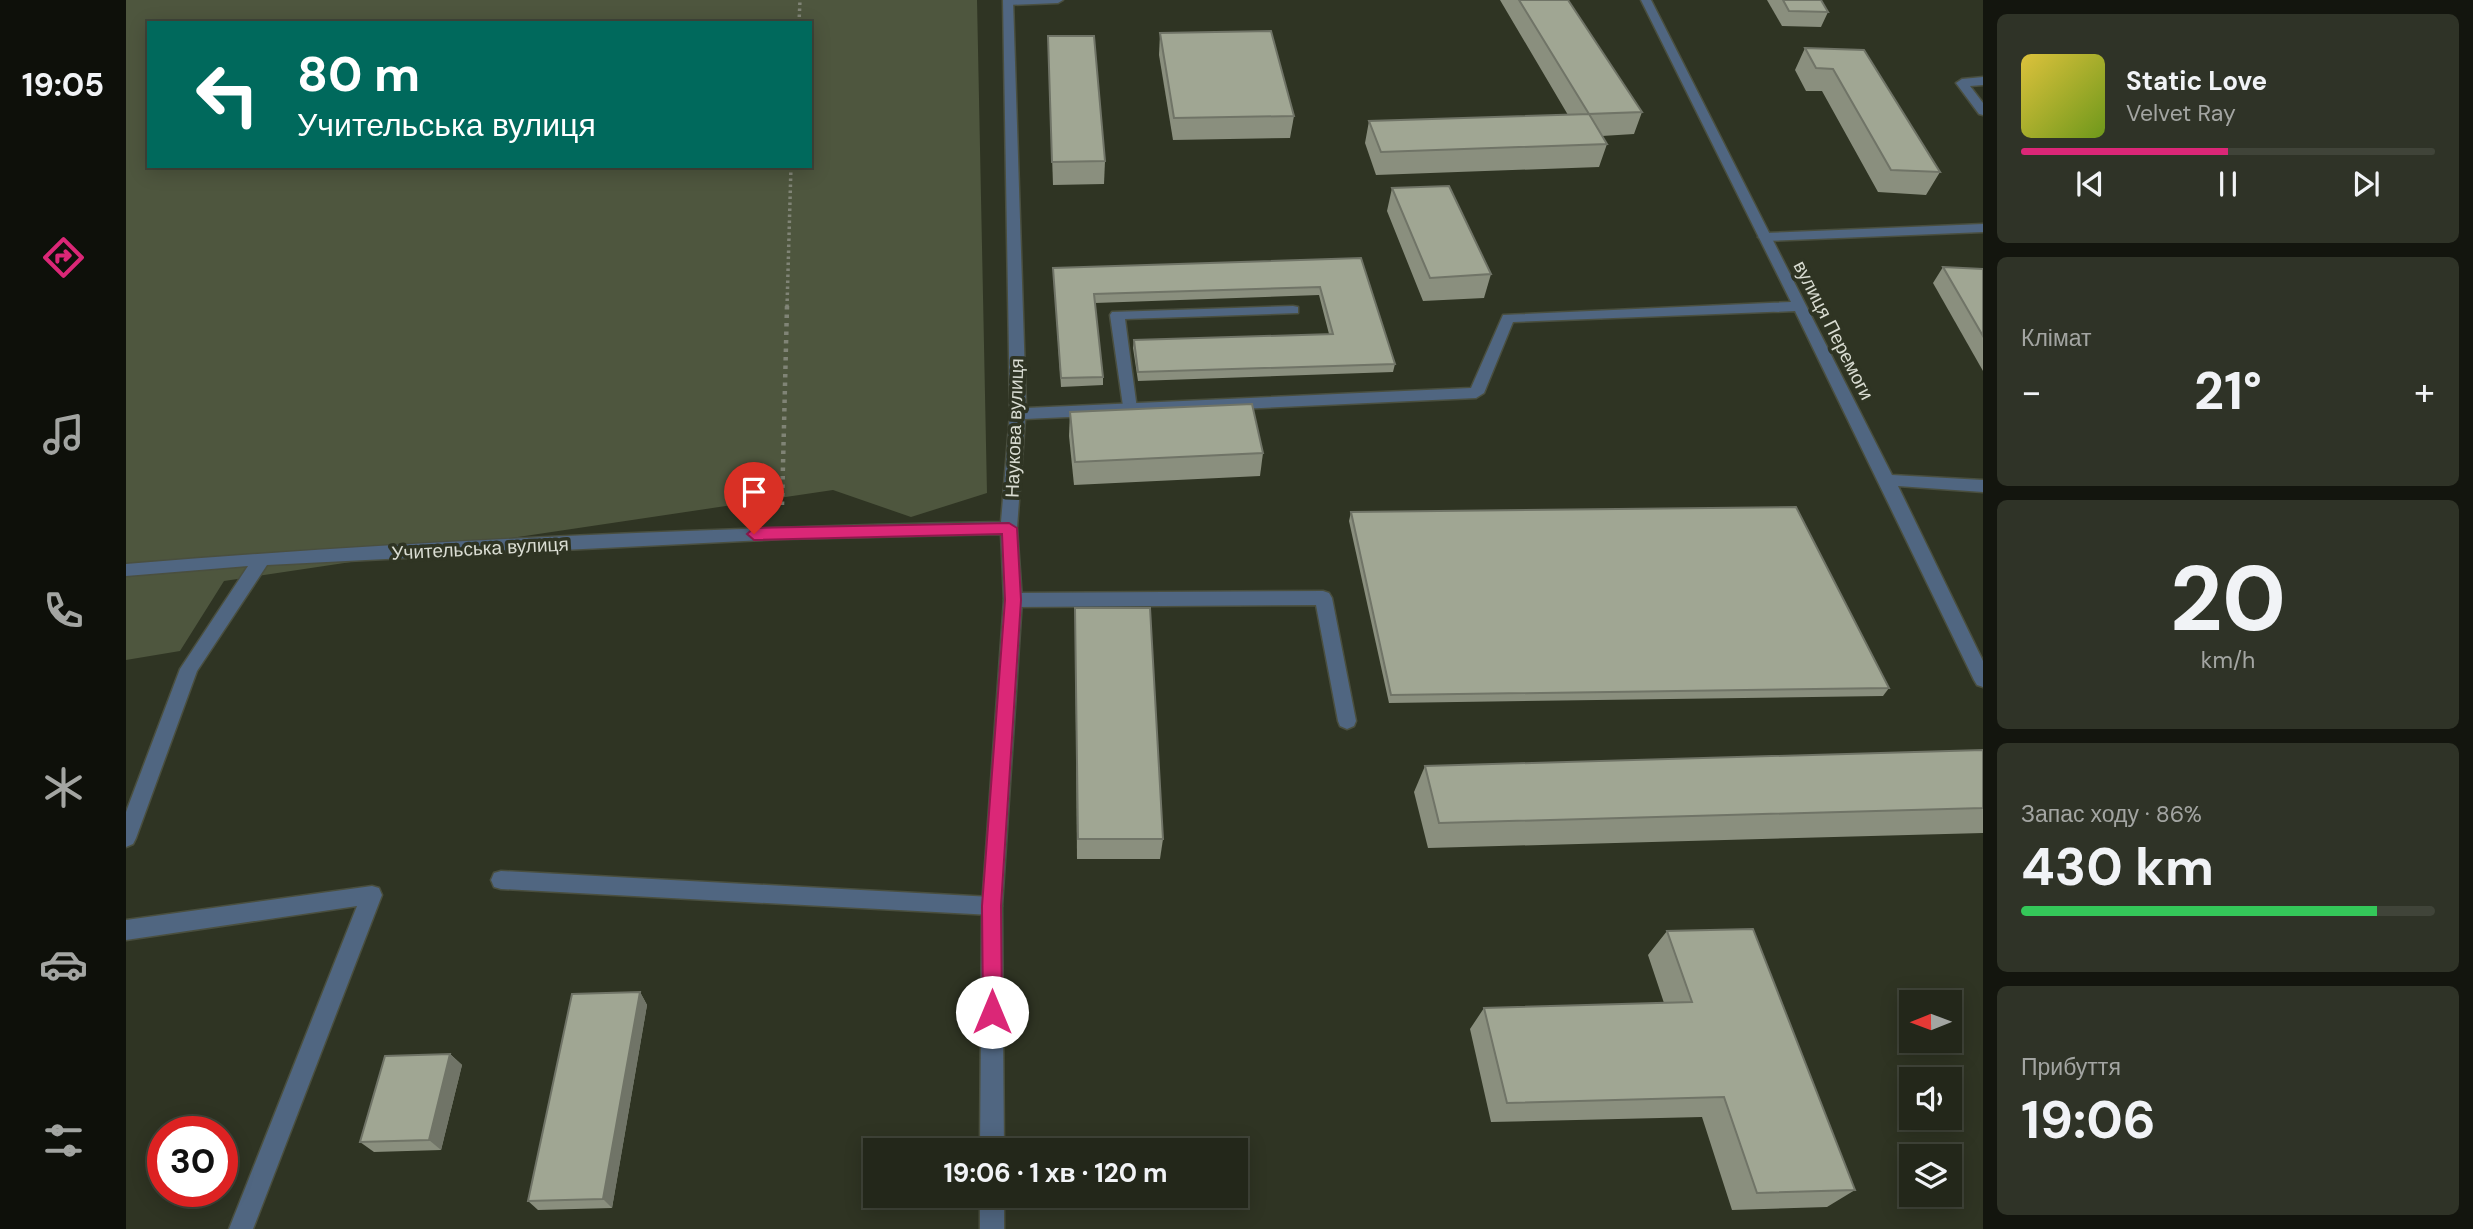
<!DOCTYPE html>
<html lang="uk">
<meta charset="utf-8">
<style>
:root{--surface:#23271a;--page:#2f3327;--text:#f1f3f6;--muted:#a3a5a2;--line:#404439;--accent:#db2777}
body{margin:0;font-family:"DM Sans",sans-serif;background:var(--page);color:var(--text);height:100vh;display:flex;flex-direction:column;font-size:26px;white-space:nowrap}
*{box-sizing:border-box;margin:0}
p{font-size:23px;color:var(--muted)}
.icon{flex:none;width:38px;height:38px;fill:none;stroke:currentColor;stroke-width:2;stroke-linecap:round;stroke-linejoin:round}
.map{position:relative;flex:1;overflow:hidden}
.sheet{display:flex;flex-direction:column;gap:14px;padding:14px;background:#13150e;width:490px}
.sheet>*{flex:none}
.hud{position:absolute;left:21px;top:21px;width:665px;height:147px;border-radius:0px;box-shadow:0 4px 18px #0003,0 0 0 2px var(--line);background:#00695c;color:#fff;overflow:hidden}
.needle{width:46px;rotate:269deg}
.controls{position:absolute;left:1773px;top:990px;display:grid;gap:14px}
.controls a{display:grid;place-items:center;width:63px;height:63px;border-radius:0px;background:var(--surface);box-shadow:0 4px 18px #0003,0 0 0 2px var(--line);font-size:35px}
.speed{position:absolute;left:21px;top:1116px;display:flex;gap:14px;font-size:35px;font-weight:700;text-align:center}
.speed>*{display:grid;place-content:center;width:91px;height:91px;border-radius:50%;background:var(--surface);box-shadow:0 4px 18px #0003,0 0 0 2px var(--line);line-height:1}
.speed .limit{border:10px solid #d22;background:#fff;color:#111}
.pin{position:absolute;display:grid;place-items:center;width:60px;height:60px;color:#fff;margin:-72px -30px;border-radius:50% 50% 50% 0;rotate:-45deg;box-shadow:0 0 7px #0007}
.pin .icon{rotate:45deg}
.me{position:absolute;width:77px;margin:-38px;rotate:0deg;stroke-linejoin:round;filter:drop-shadow(0 0 5px #0008)}
.turn{display:flex;align-items:center;gap:24px;height:147px;padding:0 35px;font-size:32px}
.turn .icon{width:91px;height:91px;stroke-width:2.5}
.turn b{display:block;font-size:49px;line-height:60px}
.big{font-size:52px;font-weight:700;line-height:1.1}
.sheet .card{flex:1;display:flex;flex-direction:column;justify-content:center;gap:10px;min-width:0;padding:0 24px;border-radius:10px;background:var(--page)}
.sheet .dial{align-items:center;gap:0}
.dial b{font-size:91px;line-height:1}
.song{display:flex;align-items:center;gap:21px}
.cover{width:84px;height:84px;border-radius:10px;background:linear-gradient(135deg,hsl(50 70% 55%),hsl(80 70% 35%))}
.played{height:7px;border-radius:4px;background:linear-gradient(90deg,var(--accent) 50%,var(--line) 50%)}
.keys{display:flex;justify-content:space-around;direction:ltr}
.heat{display:flex;justify-content:space-between;align-items:center;font-size:38px;direction:ltr}
.charge{height:10px;border-radius:5px;background:linear-gradient(90deg,#34c759 86%,var(--line) 0)}
.trip{position:absolute;left:737px;top:1138px;width:385px;height:70px;border-radius:0px;background:var(--surface);box-shadow:0 4px 18px #0003,0 0 0 2px var(--line);font-weight:700;line-height:70px;text-align:center}
main{display:flex;flex:1;min-height:0}
.tabs{display:flex;flex-direction:column;width:126px;justify-content:space-around;align-items:center;background:#0e100a;color:var(--muted)}
.tabs .icon{width:49px;height:49px}
.tabs .active{color:var(--accent)}
.tabs b{font-size:32px;color:var(--text)}
.map>svg:first-child{display:block}
.green{fill:#4e563e;fill-rule:evenodd}
.lines{fill:none;stroke-linecap:round;stroke-linejoin:round}
.service-casing{stroke:#4a4f3f;stroke-width:3}
.minor-casing{stroke:#4a4f3f;stroke-width:3}
.path-far1{stroke:#808476;stroke-width:3.5;stroke-dasharray:2.5 3.5;stroke-linecap:butt}
.path{stroke:#808476;stroke-width:4.5;stroke-dasharray:3.5 5;stroke-linecap:butt}
.service{fill:#506681;fill-rule:evenodd}
.minor{fill:#506681;fill-rule:evenodd}
.wall{fill:#8a8f7e}
.shaded-wall{fill:#707467}
.building{fill:#a0a693;stroke:#707467;stroke-width:2}
.route{fill:#db2777;stroke:#8e194d;stroke-width:2}
.labels{text-anchor:middle;stroke-width:7;stroke-linejoin:round;paint-order:stroke}
.street-label{font-size:19px;fill:#d9dcd2;stroke:#2f3423}
</style>
<main>
<nav class="tabs">
<b>19:05</b>
<svg class="icon active" aria-label="directions" viewBox="0 0 24 24"><path d="M12 3l9 9-9 9-9-9zM9 14v-3h6M13 9l2 2-2 2"/></svg>
<svg class="icon" aria-label="music" viewBox="0 0 24 24"><path d="M9 18V5l10-2v13"/><circle cx="6" cy="18" r="3"/><circle cx="16" cy="16" r="3"/></svg>
<svg class="icon" aria-label="phone" viewBox="0 0 24 24"><path d="M5 4h4l2 5-3 2q2 4 5 5l2-3 5 2v4C11 20 4 13 5 4z"/></svg>
<svg class="icon" aria-label="climate" viewBox="0 0 24 24"><path d="M12 3v18M4 7l16 10M4 17L20 7"/></svg>
<svg class="icon" aria-label="car" viewBox="0 0 24 24"><path d="M5 17H2v-5l4-1 3-4h7l3 4 3 1v5h-3M9 17h6M6 11h13"/><circle cx="7" cy="17" r="2"/><circle cx="17" cy="17" r="2"/></svg>
<svg class="icon" aria-label="filters" viewBox="0 0 24 24"><path d="M4 7h16M4 17h16"/><circle cx="9" cy="7" r="2"/><circle cx="15" cy="17" r="2"/></svg>
</nav>
<div class="map">
<svg width="1857" height="1229" viewBox="0 0 1857 1229">
<rect width="100%" height="100%" fill="#2f3423"/>
<path class="green" d="M0,0H851L861,493L785,517L707,490L98,581L54,651L0,660ZM23,23H684V166H23Z"/>
<g class="lines">
<g class="service-casing">
<g id="service">
<path d="M878,0H937L932,3L882,5L878,4Z"/>
<path d="M1857,77V85L1844,86L1857,103V115L1853,114L1830,83L1836,79Z"/>
<path d="M1857,224V232L1639,241L1632,237L1639,233Z"/>
<path d="M1167,306L1172,307V313L999,319L1011,409L1003,414L998,413L984,315L986,312Z"/>
<path d="M1197,591L1203,593L1206,598L1230,721L1228,726L1221,729L1214,726L1212,721L1190,605L887,607L881,605L878,600L881,595L887,593Z"/>
<path d="M375,871L866,897L873,899L876,906L873,913L866,915L375,889L368,887L365,880L368,873Z"/>
</g>
</g>
<g class="minor-casing">
<g id="minor">
<path d="M877,0H887L900,408L1345,388L1377,315L1665,302L1515,0H1525L1766,475L1857,480V492L1772,486L1857,661V687L1851,685L1848,680L1669,311L1387,322L1358,393L1350,398L899,419L891,528L896,600L876,906L878,1150H854L856,906L878,600L875,534L656,539L141,565L71,671L10,838L7,844L0,847V812L54,669L122,566L0,576V564C291,540 583,528 875,522L884,414Z"/>
<path d="M246,886L253,888L256,895L127,1229H103L231,906L0,940V920Z"/>
<rect x="854" y="1195" width="24" height="34"/>
</g>
</g>
<g class="path-far1">
<path d="M673,23L674,0"/>
<path d="M661,307L665,166"/>
</g>
<path class="path" d="M656,505L661,306"/>
<use href="#service" class="service"/>
<use href="#minor" class="minor"/>
</g>
<g class="wall">
<path d="M1374,0H1442L1516,112L1508,134L1476,136L1481,144L1473,167L1250,175L1239,143L1243,121L1442,115Z"/>
<path d="M1641,0H1695L1702,12L1695,27L1656,26Z"/>
<path d="M1034,33L1168,116L1164,138L1047,140L1033,55Z"/>
<path d="M922,36L979,161L978,184L927,185Z"/>
<path d="M1679,48L1738,50L1814,172L1800,195L1752,192L1696,91H1680L1669,70Z"/>
<path d="M1266,188L1365,274L1358,298L1297,301L1261,211Z"/>
<path d="M1235,258L1269,364L1267,372L1012,381L1007,348L1008,340L1203,334L1193,295L969,303L977,377V385L935,387L927,268Z"/>
<path d="M1817,267L1857,269V371L1807,283Z"/>
<path d="M944,412L1137,453L1134,476L948,485L943,436Z"/>
<path d="M1225,512L1763,688L1757,696L1263,703L1223,521Z"/>
<path d="M949,608L1037,839L1034,859H951Z"/>
<path d="M1857,750V833L1302,848L1288,792L1299,766Z"/>
<path d="M1541,931L1729,1190L1701,1207L1606,1210L1576,1117L1365,1122L1344,1029L1358,1008L1538,1003L1522,955Z"/>
<path d="M514,992L521,1005L486,1208L412,1210L402,1201Z"/>
<path d="M324,1054L336,1065L315,1150L248,1152L234,1142Z"/>
</g>
<g class="shaded-wall">
<path d="M514,992L521,1005L486,1208L477,1199Z"/>
<path d="M324,1054L336,1065L315,1150L303,1140Z"/>
</g>
<g class="building">
<path d="M1393,0H1442L1516,112L1463,114L1481,144L1255,152L1243,121L1463,114Z"/>
<path d="M1657,0H1695L1702,12L1663,11Z"/>
<path d="M1145,31L1168,116L1048,118L1034,33Z"/>
<path d="M922,36H968L979,161L926,162Z"/>
<path d="M1679,48L1738,50L1814,172L1765,170L1707,69L1690,68Z"/>
<path d="M1323,186L1365,274L1304,278L1266,188Z"/>
<path d="M1235,258L1269,364L1012,372L1008,340L1207,334L1194,287L968,294L977,377L935,378L927,268Z"/>
<path d="M1817,267L1857,269V336Z"/>
<path d="M1126,404L1137,453L949,462L944,412Z"/>
<path d="M1670,507L1763,688L1265,695L1225,512Z"/>
<path d="M949,608H1024L1037,839H952Z"/>
<path d="M1857,750V808L1313,823L1299,766Z"/>
<path d="M1627,929L1729,1190L1631,1193L1598,1097L1381,1103L1358,1008L1566,1002L1541,931Z"/>
<path d="M514,992L477,1199L402,1201L446,994Z"/>
<path d="M324,1054L303,1140L234,1142L259,1056Z"/>
</g>
<path class="route" d="M883,523L891,528L895,600L875,906L876,1012L873,1018L866,1021L859,1018L857,1012L856,906L879,600L876,534L628,540L621,534L628,528Z"/>
<g class="labels">
<g class="street-label">
<text transform="translate(1708 330) rotate(63)" y="7">вулиця Перемоги</text>
<text transform="translate(888 428) rotate(-88)" y="7">Наукова вулиця</text>
<text transform="translate(354 548) rotate(-3)" y="7">Учительська вулиця</text>
</g>
</g>
</svg>
<div class="controls">
<a><svg class="needle" viewBox="-14 -14 28 28"><path d="M0-13l5 13h-10z" fill="#e53935"/><path d="M0 13l5-13h-10z" fill="#a3a5a2"/></svg></a>
<a><svg class="icon" aria-label="sound" viewBox="0 0 24 24"><path d="M4 9h4l5-4v14l-5-4H4zM17 9q2 3 0 6"/></svg></a>
<a><svg class="icon" aria-label="layers" viewBox="0 0 24 24"><path d="M12 4l9 5-9 5-9-5zM3 14l9 5 9-5"/></svg></a>
</div>
<div class="speed"><div class="limit">30</div></div>
<div class="pin" style="left:628px;top:534px;background:#d93025"><svg class="icon" aria-label="arrive" viewBox="0 0 24 24"><path d="M6 21V4h12l-3 4 3 4H6"/></svg></div>
<svg class="me" style="left:866px;top:1012px" viewBox="-20 -20 40 40"><circle r="19" fill="#fff"/><path d="M0-13L10 11 0 6-10 11z" fill="#db2777"/></svg>
<div class="trip">19:06 · 1 хв · 120 m</div>
<div class="hud">
<div class="turn"><svg class="icon" aria-label="left" viewBox="0 0 24 24"><path d="M17 20v-9H6M10 6l-5 5 5 5"/></svg><div><b>80 m</b>Учительська вулиця</div></div>
</div>
</div>
<section class="sheet">
<div class="card">
<div class="song"><i class="cover"></i><div><b>Static Love</b><p>Velvet Ray</p></div></div>
<div class="played"></div>
<div class="keys"><svg class="icon" aria-label="previous" viewBox="0 0 24 24"><path d="M18 5L8 12l10 7zM5 5v14"/></svg><svg class="icon" aria-label="pause" viewBox="0 0 24 24"><path d="M8 5v14M16 5v14"/></svg><svg class="icon" aria-label="next" viewBox="0 0 24 24"><path d="M6 5l10 7-10 7zM19 5v14"/></svg></div>
</div>
<div class="card"><p>Клімат</p>
<div class="heat"><a>−</a><b class="big">21°</b><a>+</a></div>
</div>
<div class="card dial"><b>20</b><p>km/h</p></div>
<div class="card"><p>Запас ходу · 86%</p><b class="big">430 km</b><div class="charge"></div></div>
<div class="card"><p>Прибуття</p><b class="big">19:06</b></div>
</section>
</main>
